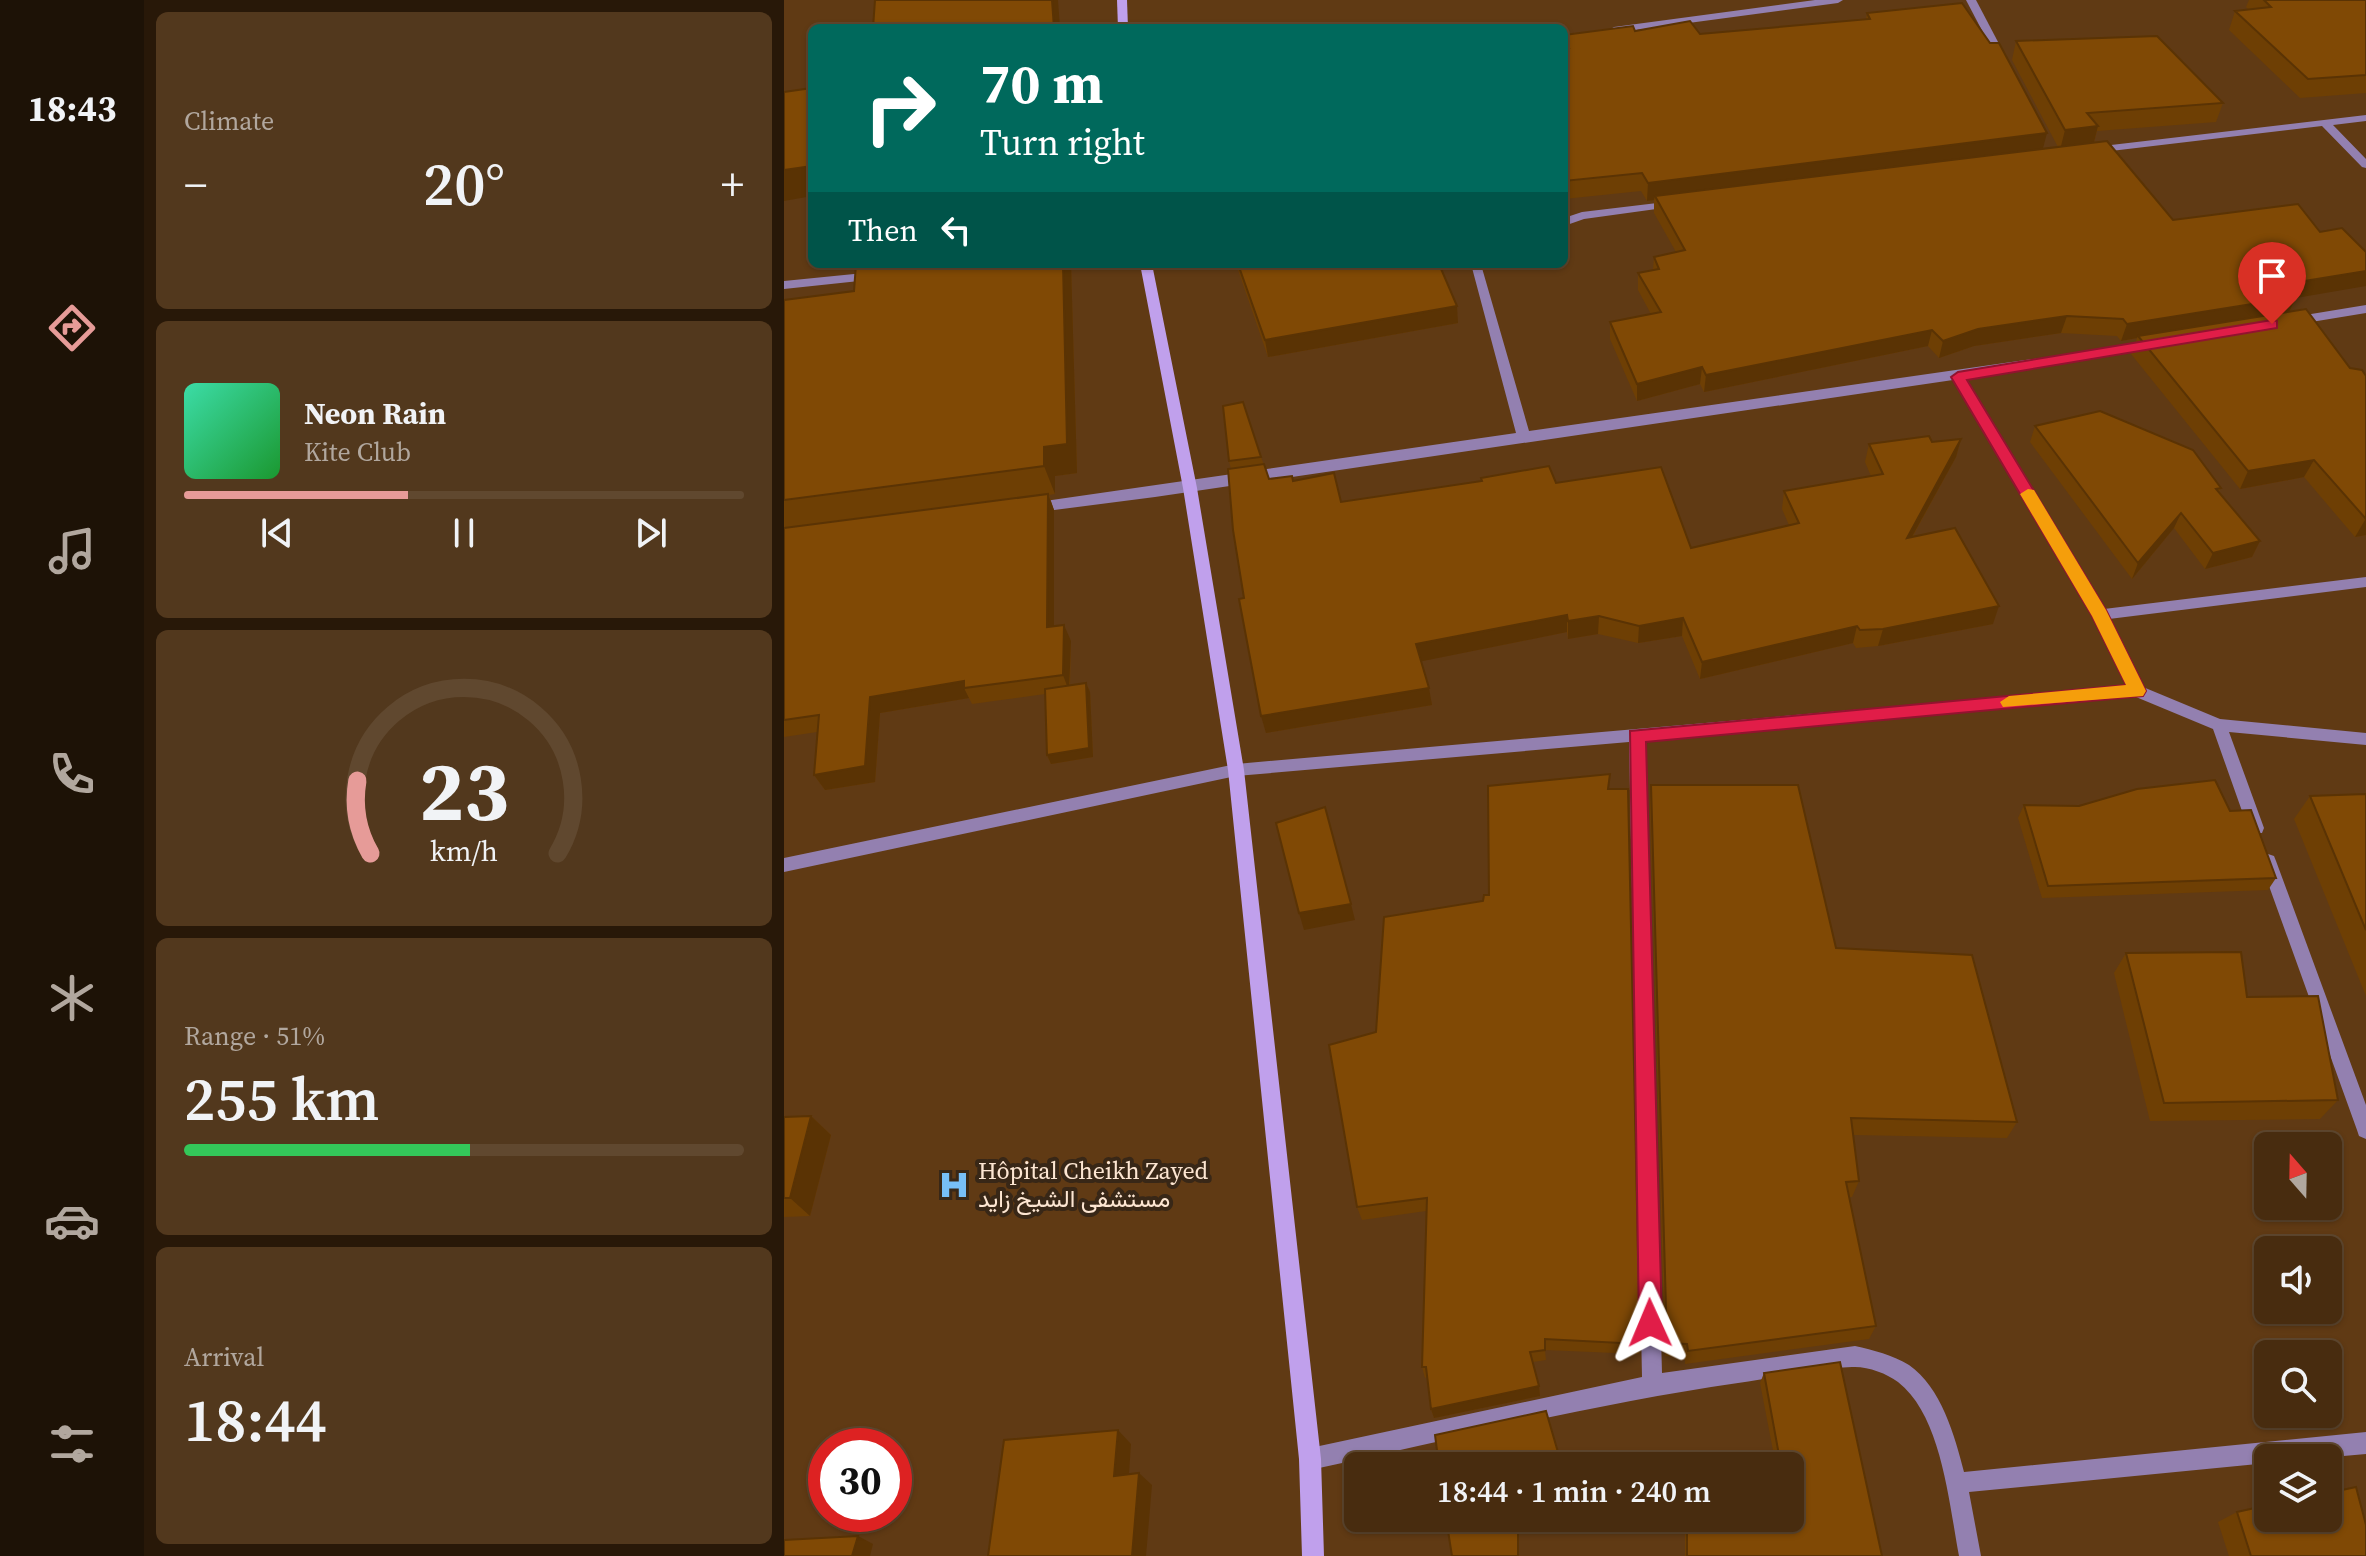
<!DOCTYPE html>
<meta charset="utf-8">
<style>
:root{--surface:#482c0f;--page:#52381d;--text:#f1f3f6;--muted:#b1a79e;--line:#60482f;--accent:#e69b98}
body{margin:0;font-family:"Source Serif 4",Vazirmatn,serif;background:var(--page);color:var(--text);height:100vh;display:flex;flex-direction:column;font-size:30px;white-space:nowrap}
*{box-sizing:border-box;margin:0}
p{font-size:26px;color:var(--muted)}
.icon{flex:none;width:44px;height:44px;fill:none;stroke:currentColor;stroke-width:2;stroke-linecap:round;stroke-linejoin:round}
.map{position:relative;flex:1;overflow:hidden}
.side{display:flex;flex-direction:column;gap:12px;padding:12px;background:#281808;width:640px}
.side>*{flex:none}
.banner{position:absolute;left:24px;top:24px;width:760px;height:244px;border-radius:12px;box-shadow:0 2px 6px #0004,0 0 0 2px var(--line);background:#00695c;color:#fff;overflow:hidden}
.needle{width:52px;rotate:340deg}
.tools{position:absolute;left:1470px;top:1132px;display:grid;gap:16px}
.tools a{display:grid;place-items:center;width:88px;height:88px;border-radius:12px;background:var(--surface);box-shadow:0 2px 6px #0004,0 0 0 2px var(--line);font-size:40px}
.speed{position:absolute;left:24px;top:1428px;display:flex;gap:16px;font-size:40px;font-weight:700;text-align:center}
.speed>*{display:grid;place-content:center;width:104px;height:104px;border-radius:50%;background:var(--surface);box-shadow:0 2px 6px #0004,0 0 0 2px var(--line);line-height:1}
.speed .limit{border:12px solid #d22;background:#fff;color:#111}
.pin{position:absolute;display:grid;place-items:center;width:68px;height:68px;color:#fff;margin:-82px -34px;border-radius:50% 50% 50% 0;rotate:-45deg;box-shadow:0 0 8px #0007}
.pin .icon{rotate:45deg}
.me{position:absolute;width:88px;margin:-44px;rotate:359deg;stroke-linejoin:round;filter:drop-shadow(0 0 6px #0008)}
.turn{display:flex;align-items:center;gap:28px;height:168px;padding:0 40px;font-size:36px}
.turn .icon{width:104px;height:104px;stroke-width:2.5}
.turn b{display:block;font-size:56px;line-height:68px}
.then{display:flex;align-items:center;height:76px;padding:0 40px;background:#0003;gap:16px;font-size:30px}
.big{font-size:60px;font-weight:600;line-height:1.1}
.side .card{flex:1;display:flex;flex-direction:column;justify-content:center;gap:12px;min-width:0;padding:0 28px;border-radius:12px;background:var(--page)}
.side .dial{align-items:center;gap:0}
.dial svg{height:208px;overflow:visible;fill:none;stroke:var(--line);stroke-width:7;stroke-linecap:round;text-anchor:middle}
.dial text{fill:var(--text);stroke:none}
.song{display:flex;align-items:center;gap:24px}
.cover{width:96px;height:96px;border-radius:12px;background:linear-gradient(135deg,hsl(160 70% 55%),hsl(130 70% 35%))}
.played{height:8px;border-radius:4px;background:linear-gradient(90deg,var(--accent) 40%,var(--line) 40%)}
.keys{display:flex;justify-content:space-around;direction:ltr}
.heat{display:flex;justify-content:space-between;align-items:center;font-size:44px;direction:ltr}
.charge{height:12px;border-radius:6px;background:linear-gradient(90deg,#34c759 51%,var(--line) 0)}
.trip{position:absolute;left:560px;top:1452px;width:460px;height:80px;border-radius:12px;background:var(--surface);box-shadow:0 2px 6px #0004,0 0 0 2px var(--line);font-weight:600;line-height:80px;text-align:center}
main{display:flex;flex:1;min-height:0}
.tabs{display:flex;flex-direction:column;width:144px;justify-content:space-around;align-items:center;background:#1d1206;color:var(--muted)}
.tabs .icon{width:56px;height:56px}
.tabs .active{color:var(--accent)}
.tabs b{font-size:36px;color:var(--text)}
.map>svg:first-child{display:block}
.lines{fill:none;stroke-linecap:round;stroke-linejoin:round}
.street{fill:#9380b0;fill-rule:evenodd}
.secondary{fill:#c0a0ec;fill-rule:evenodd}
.wall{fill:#6e3f04}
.shaded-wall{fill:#5a3304}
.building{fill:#804905;stroke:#5a3304;stroke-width:2}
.route{fill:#e11d48;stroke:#92132f;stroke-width:2}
.slow{fill:#f59e0b}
.labels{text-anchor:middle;stroke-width:8;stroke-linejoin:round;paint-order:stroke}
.poi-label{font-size:24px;fill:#fde6d2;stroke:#382717;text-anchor:start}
</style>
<main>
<nav class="tabs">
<b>18:43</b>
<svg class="icon active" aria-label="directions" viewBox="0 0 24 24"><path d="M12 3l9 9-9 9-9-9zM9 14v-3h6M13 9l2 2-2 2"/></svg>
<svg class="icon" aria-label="music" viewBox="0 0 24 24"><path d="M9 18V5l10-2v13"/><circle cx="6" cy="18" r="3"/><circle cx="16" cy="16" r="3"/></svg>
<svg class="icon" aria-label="phone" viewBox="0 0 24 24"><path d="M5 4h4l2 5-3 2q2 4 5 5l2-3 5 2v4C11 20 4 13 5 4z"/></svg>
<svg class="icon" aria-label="climate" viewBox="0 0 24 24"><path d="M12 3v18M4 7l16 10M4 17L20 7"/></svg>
<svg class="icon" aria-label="car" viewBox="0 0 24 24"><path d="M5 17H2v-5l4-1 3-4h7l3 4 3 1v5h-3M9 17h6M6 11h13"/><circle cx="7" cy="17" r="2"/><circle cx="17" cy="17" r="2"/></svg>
<svg class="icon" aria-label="filters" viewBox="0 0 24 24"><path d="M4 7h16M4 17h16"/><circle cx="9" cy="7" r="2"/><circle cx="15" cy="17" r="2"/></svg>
</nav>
<section class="side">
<div class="card"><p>Climate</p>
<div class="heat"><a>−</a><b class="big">20°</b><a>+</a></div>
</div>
<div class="card">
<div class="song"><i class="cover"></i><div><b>Neon Rain</b><p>Kite Club</p></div></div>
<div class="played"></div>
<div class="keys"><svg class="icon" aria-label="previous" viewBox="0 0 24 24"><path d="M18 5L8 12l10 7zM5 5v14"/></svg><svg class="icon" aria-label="pause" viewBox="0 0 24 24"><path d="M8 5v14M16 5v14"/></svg><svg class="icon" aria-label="next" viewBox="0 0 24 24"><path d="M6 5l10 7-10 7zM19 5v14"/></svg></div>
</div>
<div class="card dial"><svg viewBox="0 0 100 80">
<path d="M14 69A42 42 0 1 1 86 69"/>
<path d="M14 69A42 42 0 0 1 9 41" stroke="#e69b98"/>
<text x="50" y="56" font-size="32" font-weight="700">23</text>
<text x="50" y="72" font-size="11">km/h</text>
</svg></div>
<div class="card"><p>Range · 51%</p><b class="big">255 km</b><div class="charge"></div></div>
<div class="card"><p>Arrival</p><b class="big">18:44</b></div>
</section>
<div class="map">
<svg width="1582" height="1556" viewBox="0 0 1582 1556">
<rect width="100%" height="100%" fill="#603a14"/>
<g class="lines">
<g class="street">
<path d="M1031,0H1059L1054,3L830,33L825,30L830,27Z"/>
<path d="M1182,0H1192L1224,61L1223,63L1214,61Z"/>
<path d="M1582,115V121L1549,125L1582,159V168L1578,167L1538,126L1310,153L1304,150L1310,147Z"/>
<path d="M890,201L896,204L894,206L800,219L780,226V218L798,212Z"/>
<path d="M687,264H702L698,268L745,431L1375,341L1377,344L1371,348L1181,378L1320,609L1582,577V587L1325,619L1359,687L1436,719L1582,733V745L1445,732L1480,828L1478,833H1466L1464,828L1429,729L1352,697L861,740L878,1373L1071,1346C1089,1350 1109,1355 1125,1365C1157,1387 1171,1436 1180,1472L1582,1432V1454L1537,1458H1484V1463L1185,1492L1197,1556H1175C1165,1504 1158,1416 1114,1382C1102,1373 1083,1366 1068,1367C1031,1368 991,1378 954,1383C810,1404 668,1439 526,1470L518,1467L515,1459L518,1451L526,1448L858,1377L845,742L452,776L0,872V858L452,764L1343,686L1309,616L1169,380L371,497L247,513L240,508L247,503L732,433Z"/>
<path d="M90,272L94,273V279L0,289V281Z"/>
<path d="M1582,305V313L1509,325L1503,321L1509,317Z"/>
<path d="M1484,854L1490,856L1492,861L1582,1105V1139L1575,1136L1573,1130L1476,861L1478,856Z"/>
</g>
<g class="secondary">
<path d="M333,0H343L344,28H334Z"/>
<path d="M356,264H368L413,488L460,770L537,1459L540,1556H518L515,1459L444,770L399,488Z"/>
</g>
</g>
<g class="wall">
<path d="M1465,0H1582V93L1516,98L1445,30L1451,11L1465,10L1462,7Z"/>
<path d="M1083,13L1259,149L1274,147L1228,60L1232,41L1439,103L1432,122L1313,131L1310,142L1389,220L1512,298L1506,312L1566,368L1578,370L1582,535L1571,537L1520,477L1456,489L1347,354L1353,338L1337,341L1333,336L1277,333L1190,346L1155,358L1144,346L920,392L916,384L853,401L826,339V322L867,314L854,290V273L869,270L870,257L892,252L870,213V200L863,201L857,191L780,199V35L851,31L916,34L1082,19Z"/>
<path d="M72,264H287L293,473L271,476V494L265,495L270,510V626L287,641L286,685L302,683L306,692L309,757L267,764L263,755L261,694L188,704L185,698L96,713L91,782L41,790L30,775L33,732L0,737V300L70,291Z"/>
<path d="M452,264H655L674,323L484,357Z"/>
<path d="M1251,426L1437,488L1435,492L1476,541L1468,557L1421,569L1390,528L1348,579L1246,442Z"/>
<path d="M1177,439L1172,457L1129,536L1209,624L1094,646L1072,648L1069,643L916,679L898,636L854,643L814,634L784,639L783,632L637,661L648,705L482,733L460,598L447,469L445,461L477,457L485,479L510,481L557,502L772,483L907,548L1005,525L998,509L1000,491L1087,476L1081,462L1085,444L1148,442Z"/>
<path d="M867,785L1052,948L1233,1122L1223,1138L1069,1135L1075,1181L1068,1197H1065L1092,1326L1085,1339L901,1364V1357L881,1356L866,806Z"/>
<path d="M825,789L856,1344L855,1354L761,1350L762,1360L749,1362L755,1386L756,1396L650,1418L647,1409L643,1377L641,1378L638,1367L642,1211L578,1220L573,1207L592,1032L705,895Z"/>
<path d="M1582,794V996L1510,819L1526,796Z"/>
<path d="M1240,805L1446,811L1492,878L1484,890L1258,898L1234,818Z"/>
<path d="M1342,953L1463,997L1554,1100L1536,1119L1366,1121L1330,973Z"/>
<path d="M27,1116L47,1135L26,1216L0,1217V1117Z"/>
<path d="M980,1373L1098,1556H901V1523L902,1518H955L1002,1520L1001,1518H1006V1466H992L976,1383Z"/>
<path d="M1453,1512L1582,1556H1445L1434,1522Z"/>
</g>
<g class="shaded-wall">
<path d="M268,0H274L276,28H270Z"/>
<path d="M1314,126L1309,146L1276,150L1281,130Z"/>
<path d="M1263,133L1258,152L871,196L870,200L863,201L864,183Z"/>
<path d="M28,166V196L0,201V170Z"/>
<path d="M279,264H287L293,473L271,476V494L260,466V447Z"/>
<path d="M1582,271V286L1512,298L1504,314L1354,336L1353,338L1337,341L1343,324L1502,284Z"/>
<path d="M673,306L674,323L484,357L481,340Z"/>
<path d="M1283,316L1277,333L1190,346L1155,358L1159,341L1194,329Z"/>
<path d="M1148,330L1144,346L920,392L922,375Z"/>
<path d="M918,367L916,384L853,401V384Z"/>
<path d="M1177,439L1172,457L1118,555L1123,538Z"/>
<path d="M1530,460L1520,477L1456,489L1464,471Z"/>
<path d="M264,494L270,510V643L263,627Z"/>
<path d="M1397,513L1390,528L1348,579L1354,563Z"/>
<path d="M1582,519V535L1571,537L1581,520Z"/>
<path d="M1476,541L1468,557L1421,569L1429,553Z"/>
<path d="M1215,606L1209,624L1094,646L1099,629Z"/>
<path d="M783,615V632L634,662L632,644Z"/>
<path d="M815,616L814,634L784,639V621Z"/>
<path d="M899,618L898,636L854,643L855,626Z"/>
<path d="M280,625L287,641L285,691L279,675Z"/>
<path d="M1073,626L1069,643L916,679L918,662Z"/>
<path d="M180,681V688L185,698L96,713L91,782L41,790L30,775L86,697Z"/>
<path d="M302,683L306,692L309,757L267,764L263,755Z"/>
<path d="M645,688L648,705L482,733L477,716Z"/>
<path d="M567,904L571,920L520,930L515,913Z"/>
<path d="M27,1116L47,1135L26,1216L6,1198Z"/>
<path d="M755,1386L756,1396L650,1418L647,1409Z"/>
<path d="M334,1430L347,1444L344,1488L330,1476Z"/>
<path d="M355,1473L368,1485L362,1556H348Z"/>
<path d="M734,1518H751L735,1524V1556H734Z"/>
<path d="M74,1536L89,1544L86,1556H68Z"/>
</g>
<g class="building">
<path d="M91,0H268L270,28H89Z"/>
<path d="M1480,0H1582V75L1524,79L1451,11L1487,7Z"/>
<path d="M1178,3L1206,43H1215L1263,133L864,183L858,173L780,181V48H785L780,35L849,26L851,31L906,21L916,34L1086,19L1083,13Z"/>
<path d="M1373,36L1439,103L1303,113L1314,126L1281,130L1232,41Z"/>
<path d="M28,88V166L0,170V92Z"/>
<path d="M1323,141L1389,220L1514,204L1536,232L1558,228L1582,252V271L1502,284L1512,297L1343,324L1339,319L1283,316L1194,329L1159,341L1148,330L922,375L918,367L853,384L826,322L877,312L854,273L875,269L870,257L901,250L871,196Z"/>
<path d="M72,264H279L283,444L260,447V466L0,500V300L70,291Z"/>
<path d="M454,264H655L673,306L481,340Z"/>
<path d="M1522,309L1566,368L1578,370L1582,376V519L1530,460L1464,471L1354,336Z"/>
<path d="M459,402L477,457L445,461L439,406Z"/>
<path d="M1316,411L1409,450L1437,488L1432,489L1476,541L1429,553L1397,513L1354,563L1251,426Z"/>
<path d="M1145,436L1148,442L1177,439L1123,538L1171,528L1215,606L1099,629L1076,630L1073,626L918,662L899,618L855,626L815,616L784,621L783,615L632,644L645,688L477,716L455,599L460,598L449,530L444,469L480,464L485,479L508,476L509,481L550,473L557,502L698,481L697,478L765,466L772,483L877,467L907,548L1015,523L1000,491L1099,474L1085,444Z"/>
<path d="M264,494L263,627L280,625L279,675L180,688V681L86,697L81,766L30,775L35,715L0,720V528Z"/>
<path d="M302,683L305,748L263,755L261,689Z"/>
<path d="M826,774L824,789H844L856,1344L761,1339V1350L746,1352L755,1386L647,1409L642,1367H638L643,1198L573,1207L545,1045L592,1032L600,917L699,901L700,895H705L704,786Z"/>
<path d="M1431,780L1446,811L1467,810L1492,878L1264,886L1240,805L1295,806L1353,789Z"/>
<path d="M867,785H1014L1052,948L1188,955L1233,1122L1067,1118L1075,1181L1062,1182L1092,1326L904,1351L903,1344L883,1343Z"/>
<path d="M1582,794V930L1526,796Z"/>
<path d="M541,807L567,904L515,913L492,823Z"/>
<path d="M1457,952L1463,997L1534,996L1554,1100L1380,1103L1342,953Z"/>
<path d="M27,1116L6,1198H0V1117Z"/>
<path d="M1056,1362L1098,1556H903V1518H955L1007,1520L1006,1514V1466H997L980,1373Z"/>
<path d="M762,1411L778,1466H655L651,1435Z"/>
<path d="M334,1430L330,1476L355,1473L348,1556H204L220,1440Z"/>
<path d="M1572,1487L1582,1525V1556H1467L1453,1512L1484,1505V1518H1544V1493Z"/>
<path d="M662,1518H734V1556H668Z"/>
<path d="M74,1536L68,1556H0V1540Z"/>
</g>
<path class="route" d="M1488,320L1493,321V328L1183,380L1322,610L1362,691L1359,696L862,742L878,1323L875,1331L866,1334L858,1331L855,1323L846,731L1342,685L1308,616L1167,377L1174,372Z"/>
<path class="slow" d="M1244,489L1250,490L1322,610L1362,691L1359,696L1219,707L1216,702L1225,696L1342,685L1308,616L1236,494Z"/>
<defs>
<g id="hospital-bare" transform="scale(2.4)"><path d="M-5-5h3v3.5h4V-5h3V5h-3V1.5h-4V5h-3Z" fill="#77bff7" stroke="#382717" stroke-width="2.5" paint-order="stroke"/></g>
</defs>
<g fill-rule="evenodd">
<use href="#hospital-bare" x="170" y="1185"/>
</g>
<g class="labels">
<g class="poi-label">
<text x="194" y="1179">Hôpital Cheikh Zayed<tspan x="194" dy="28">مستشفى الشيخ زايد</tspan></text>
</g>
</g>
</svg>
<div class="tools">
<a><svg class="needle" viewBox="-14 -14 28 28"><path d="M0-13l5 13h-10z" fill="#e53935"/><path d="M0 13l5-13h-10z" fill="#b1a79e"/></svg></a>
<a><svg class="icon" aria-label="sound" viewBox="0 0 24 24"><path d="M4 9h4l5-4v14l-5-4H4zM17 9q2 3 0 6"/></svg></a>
<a><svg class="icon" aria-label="search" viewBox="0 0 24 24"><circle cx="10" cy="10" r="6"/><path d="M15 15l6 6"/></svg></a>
<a><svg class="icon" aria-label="layers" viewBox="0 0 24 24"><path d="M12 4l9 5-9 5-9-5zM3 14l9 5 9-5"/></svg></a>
</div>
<div class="speed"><div class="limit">30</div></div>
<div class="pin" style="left:1488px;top:324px;background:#d93025"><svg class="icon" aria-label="arrive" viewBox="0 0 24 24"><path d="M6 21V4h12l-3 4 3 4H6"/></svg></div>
<svg class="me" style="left:866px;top:1323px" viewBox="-20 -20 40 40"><path d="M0-17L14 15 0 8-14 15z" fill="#e11d48" stroke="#fff" stroke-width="4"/></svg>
<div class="trip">18:44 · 1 min · 240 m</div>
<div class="banner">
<div class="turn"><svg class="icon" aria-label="right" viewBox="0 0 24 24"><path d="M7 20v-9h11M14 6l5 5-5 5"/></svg><div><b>70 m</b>Turn right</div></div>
<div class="then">Then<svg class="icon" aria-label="left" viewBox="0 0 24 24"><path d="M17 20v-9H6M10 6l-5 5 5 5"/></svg></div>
</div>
</div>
</main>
